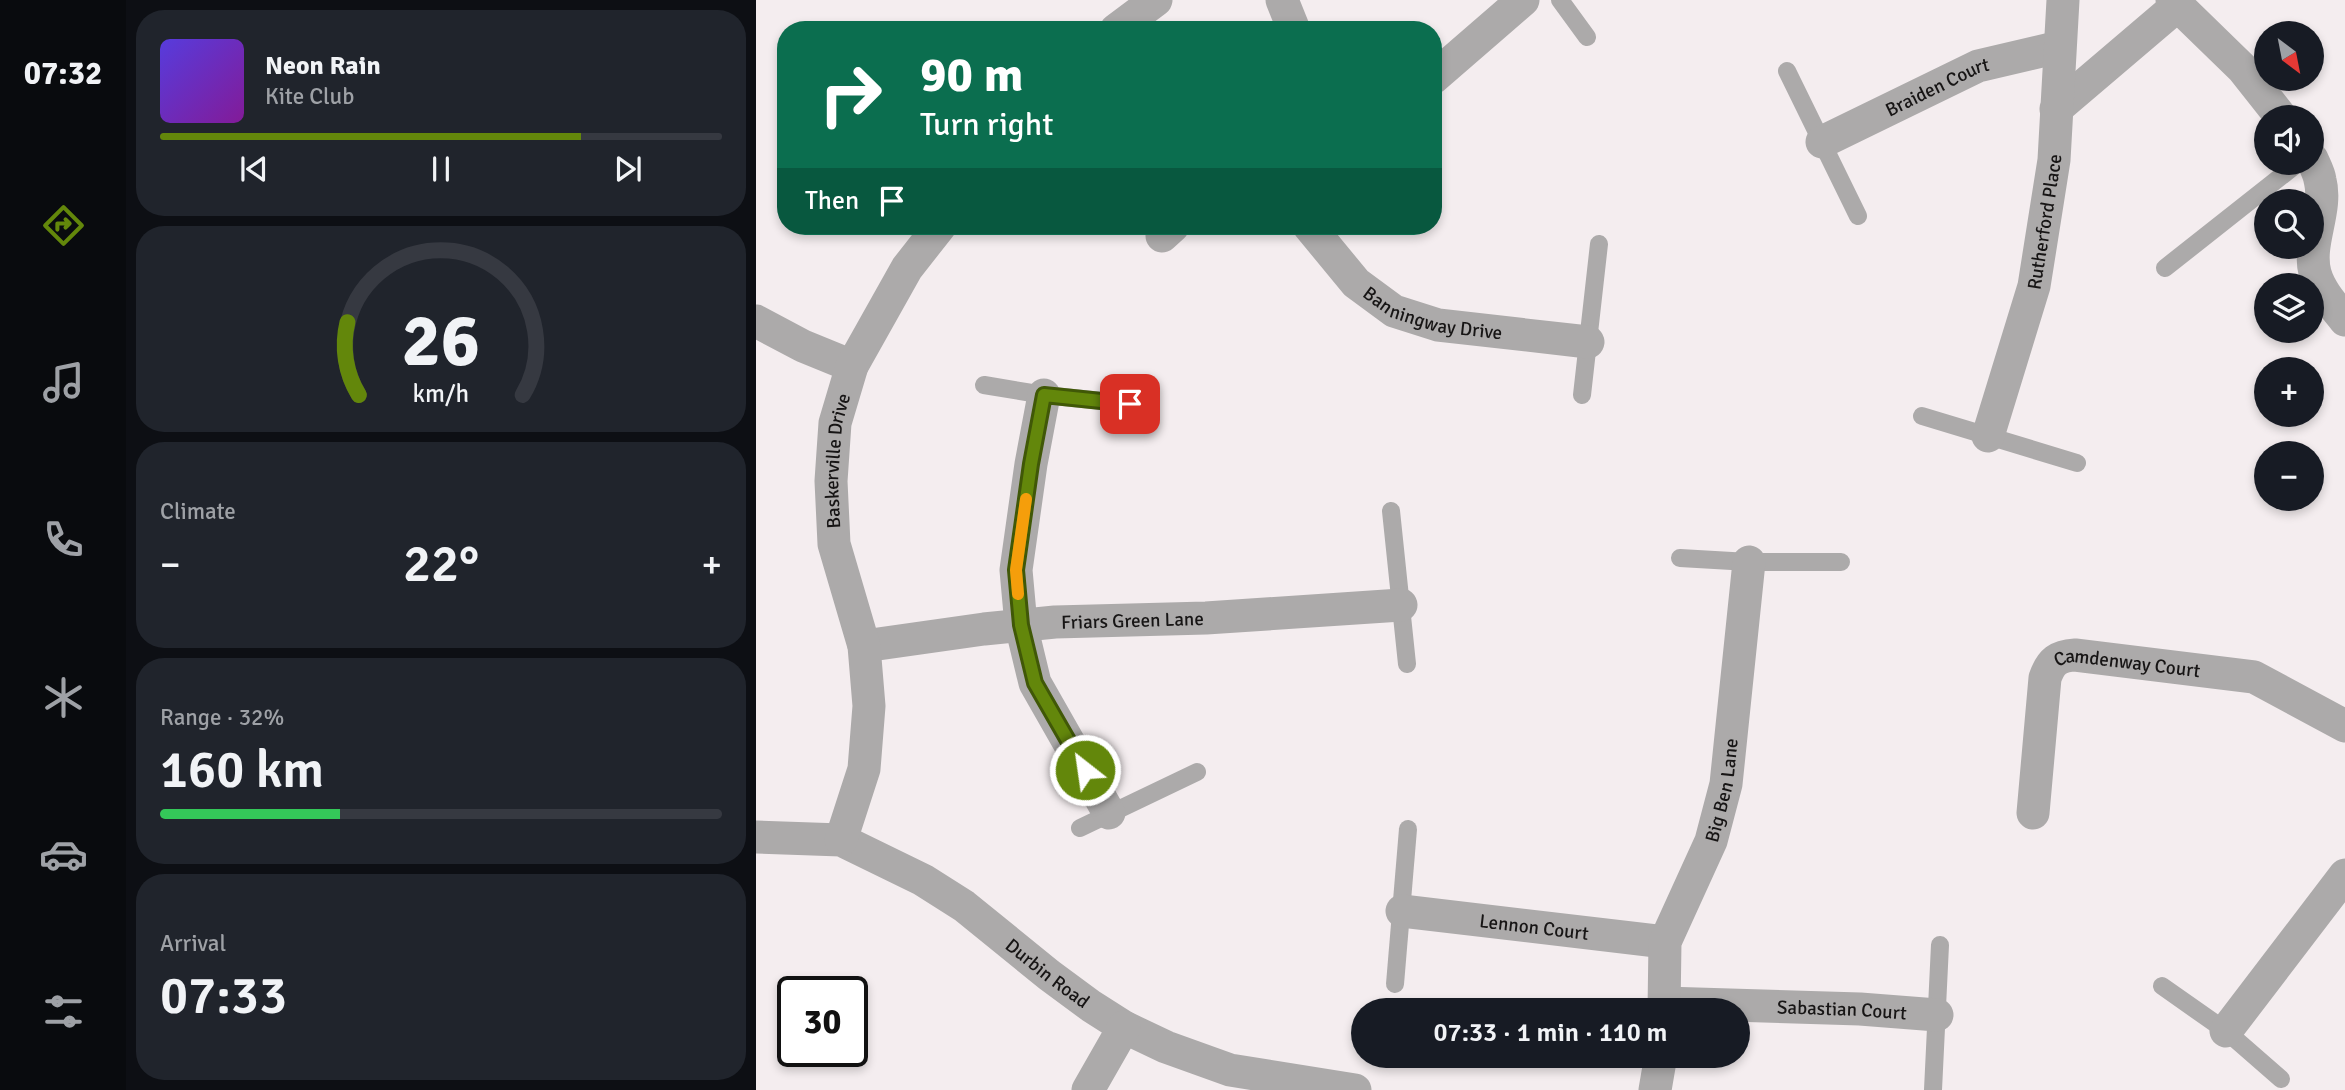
<!DOCTYPE html>
<meta charset="utf-8">
<style>
:root{--surface:#171b24;--page:#20242c;--text:#f1f3f6;--muted:#9ea1a6;--line:#363941;--accent:#63870b}
body{margin:0;font-family:Signika,sans-serif;background:var(--page);color:var(--text);height:100vh;display:flex;flex-direction:column;font-size:26px;white-space:nowrap}
*{box-sizing:border-box;margin:0}
p{font-size:23px;color:var(--muted)}
.icon{flex:none;width:38px;height:38px;fill:none;stroke:currentColor;stroke-width:2;stroke-linecap:round;stroke-linejoin:round}
.map{position:relative;flex:1;overflow:hidden}
.details{display:flex;flex-direction:column;gap:10px;padding:10px;background:#0d0f14;width:630px}
.details>*{flex:none}
.hud{position:absolute;left:21px;top:21px;width:665px;height:214px;border-radius:28px;box-shadow:0 4px 10px #0003;background:#0b6e4f;color:#fff;overflow:hidden}
.needle{width:46px;rotate:148deg}
.buttons{position:absolute;left:1498px;top:21px;display:grid;gap:14px}
.buttons a{display:grid;place-items:center;width:70px;height:70px;border-radius:50%;background:var(--surface);box-shadow:0 4px 10px #0003;font-size:35px}
.speed{position:absolute;left:21px;top:976px;display:flex;gap:14px;font-size:35px;font-weight:700;text-align:center}
.speed>*{display:grid;place-content:center;width:91px;height:91px;border-radius:50%;background:var(--surface);box-shadow:0 4px 10px #0003;line-height:1}
.speed .limit{border:4px solid #111;border-radius:10px;background:#fff;color:#111}
.pin{position:absolute;display:grid;place-items:center;width:60px;height:60px;color:#fff;margin:-30px;border-radius:14px;box-shadow:0 4px 10px #0006}
.me{position:absolute;width:77px;margin:-38px;rotate:330deg;stroke-linejoin:round;filter:drop-shadow(0 0 5px #0008)}
.turn{display:flex;align-items:center;gap:24px;height:147px;padding:0 28px;font-size:32px}
.turn .icon{width:91px;height:91px;stroke-width:2.5}
.turn b{display:block;font-size:49px;line-height:60px}
.then{display:flex;align-items:center;height:66px;padding:0 28px;background:#0003;gap:14px;font-size:26px}
.big{font-size:52px;font-weight:600;line-height:1.1}
.details .widget{flex:1;display:flex;flex-direction:column;justify-content:center;gap:10px;min-width:0;padding:0 24px;border-radius:28px;background:var(--page)}
.details .dial{align-items:center;gap:0}
.dial svg{height:182px;overflow:visible;fill:none;stroke:var(--line);stroke-width:7;stroke-linecap:round;text-anchor:middle}
.dial text{fill:var(--text);stroke:none}
.song{display:flex;align-items:center;gap:21px}
.cover{width:84px;height:84px;border-radius:10px;background:linear-gradient(135deg,hsl(250 70% 55%),hsl(290 70% 35%))}
.played{height:7px;border-radius:4px;background:linear-gradient(90deg,var(--accent) 75%,var(--line) 75%)}
.keys{display:flex;justify-content:space-around;direction:ltr}
.heat{display:flex;justify-content:space-between;align-items:center;font-size:38px;direction:ltr}
.charge{height:10px;border-radius:5px;background:linear-gradient(90deg,#34c759 32%,var(--line) 0)}
.trip{position:absolute;left:595px;top:998px;width:399px;height:70px;border-radius:35px;background:var(--surface);box-shadow:0 4px 10px #0003;font-weight:600;line-height:70px;text-align:center}
main{display:flex;flex:1;min-height:0}
.dock{display:flex;flex-direction:column;width:126px;justify-content:space-around;align-items:center;background:#090b0e;color:var(--muted)}
.dock .icon{width:49px;height:49px}
.dock .active{color:var(--accent)}
.dock b{font-size:32px;color:var(--text)}
.map>svg:first-child{display:block}
.lines{fill:none;stroke-linecap:round;stroke-linejoin:round}
.service{stroke:#acaaaa;stroke-width:18}
.minor{stroke:#acaaaa;stroke-width:33}
.route-casing{stroke:#405807;stroke-width:18}
.route{stroke:#63870b;stroke-width:12}
.slow{stroke:#f59e0b;stroke-width:12}
.labels{text-anchor:middle;stroke-width:5;stroke-linejoin:round;paint-order:stroke}
.street-label{font-size:19px;fill:#171515;stroke:#fff}
</style>
<main>
<nav class="dock">
<b>07:32</b>
<svg class="icon active" aria-label="directions" viewBox="0 0 24 24"><path d="M12 3l9 9-9 9-9-9zM9 14v-3h6M13 9l2 2-2 2"/></svg>
<svg class="icon" aria-label="music" viewBox="0 0 24 24"><path d="M9 18V5l10-2v13"/><circle cx="6" cy="18" r="3"/><circle cx="16" cy="16" r="3"/></svg>
<svg class="icon" aria-label="phone" viewBox="0 0 24 24"><path d="M5 4h4l2 5-3 2q2 4 5 5l2-3 5 2v4C11 20 4 13 5 4z"/></svg>
<svg class="icon" aria-label="climate" viewBox="0 0 24 24"><path d="M12 3v18M4 7l16 10M4 17L20 7"/></svg>
<svg class="icon" aria-label="car" viewBox="0 0 24 24"><path d="M5 17H2v-5l4-1 3-4h7l3 4 3 1v5h-3M9 17h6M6 11h13"/><circle cx="7" cy="17" r="2"/><circle cx="17" cy="17" r="2"/></svg>
<svg class="icon" aria-label="filters" viewBox="0 0 24 24"><path d="M4 7h16M4 17h16"/><circle cx="9" cy="7" r="2"/><circle cx="15" cy="17" r="2"/></svg>
</nav>
<section class="details">
<div class="widget">
<div class="song"><i class="cover"></i><div><b>Neon Rain</b><p>Kite Club</p></div></div>
<div class="played"></div>
<div class="keys"><svg class="icon" aria-label="previous" viewBox="0 0 24 24"><path d="M18 5L8 12l10 7zM5 5v14"/></svg><svg class="icon" aria-label="pause" viewBox="0 0 24 24"><path d="M8 5v14M16 5v14"/></svg><svg class="icon" aria-label="next" viewBox="0 0 24 24"><path d="M6 5l10 7-10 7zM19 5v14"/></svg></div>
</div>
<div class="widget dial"><svg viewBox="0 0 100 80">
<path d="M14 69A42 42 0 1 1 86 69"/>
<path d="M14 69A42 42 0 0 1 9 37" stroke="#63870b"/>
<text x="50" y="56" font-size="32" font-weight="700">26</text>
<text x="50" y="72" font-size="11">km/h</text>
</svg></div>
<div class="widget"><p>Climate</p>
<div class="heat"><a>−</a><b class="big">22°</b><a>+</a></div>
</div>
<div class="widget"><p>Range · 32%</p><b class="big">160 km</b><div class="charge"></div></div>
<div class="widget"><p>Arrival</p><b class="big">07:33</b></div>
</section>
<div class="map">
<svg width="1589" height="1090" viewBox="0 0 1589 1090">
<rect width="100%" height="100%" fill="#f4edef"/>
<g class="lines">
<g class="service">
<path d="M804,0L831,37"/>
<path d="M1031,71L1102,216"/>
<path d="M1409,268L1542,163"/>
<path d="M228,385L288,395L375,404"/>
<path d="M826,395L843,244"/>
<path d="M1166,416L1321,463"/>
<path d="M635,511L651,664"/>
<path d="M924,558L993,562H1085"/>
<path d="M324,828L441,772"/>
<path d="M639,984L652,829"/>
<path d="M1406,986L1470,1031L1525,1079"/>
<path d="M1177,1090L1184,945"/>
</g>
<g class="minor">
<path d="M526,0L538,30"/>
<path d="M1416,0L1487,69L1525,117"/>
<path d="M360,30L400,0"/>
<path d="M677,78L767,0"/>
<path d="M1300,109L1421,6"/>
<path id="s1" d="M1066,142L1222,66L1303,47"/>
<path d="M1556,159C1559,166 1563,173 1564,180C1572,211 1551,243 1559,273C1564,291 1578,306 1589,320"/>
<path id="s2" d="M553,226L600,283L638,311L682,325L832,342"/>
<path d="M406,236L417,226"/>
<path d="M0,321L47,346L96,366"/>
<path d="M288,395L275,464L260,570L265,625L279,683L353,813"/>
<path id="s3" d="M1232,436L1278,286L1298,160L1307,0"/>
<path id="s4" d="M108,646L228,629L299,622L450,618L645,605"/>
<path id="s5" d="M1277,813L1289,678C1295,661 1302,656 1319,655L1498,677L1589,726"/>
<path id="s6" d="M0,837L85,840L167,880L208,906L293,975L335,1006L368,1027L410,1047L474,1070L599,1090"/>
<path id="s7" d="M85,840L108,769L113,706L108,646L78,544L75,481L79,423L96,366L151,268L184,226"/>
<path id="s8" d="M646,911L909,942"/>
<path id="s9" d="M908,1003L1104,1009L1181,1015"/>
<path id="s10" d="M908,1010L909,942L955,841L970,784L993,562"/>
<path d="M1470,1031L1589,875"/>
<path d="M332,1090L368,1027"/>
<path d="M899,1090L905,1055"/>
</g>
</g>
<g class="lines">
<g class="route-casing">
<path id="route" d="M329,770L279,683L265,625L260,570L275,464L288,395L374,404"/>
</g>
<use href="#route" class="route"/>
<path class="slow" d="M262,594L260,570L270,499"/>
</g>
<g class="labels">
<g class="street-label">
<text dy="7" stroke="none"><textPath href="#s1" startOffset="128">Braiden Court</textPath></text>
<text dy="7" stroke="none"><textPath href="#s3" startOffset="222">Rutherford Place</textPath></text>
<text dy="7" stroke="none"><textPath href="#s2" startOffset="159">Banningway Drive</textPath></text>
<text dy="7" stroke="none"><textPath href="#s7" startOffset="388">Baskerville Drive</textPath></text>
<text dy="7" stroke="none"><textPath href="#s4" startOffset="270">Friars Green Lane</textPath></text>
<text dy="7" stroke="none"><textPath href="#s5" startOffset="229">Camdenway Court</textPath></text>
<text dy="7" stroke="none"><textPath href="#s10" startOffset="231">Big Ben Lane</textPath></text>
<text dy="7" stroke="none"><textPath href="#s8" startOffset="133">Lennon Court</textPath></text>
<text dy="7" stroke="none"><textPath href="#s6" startOffset="332">Durbin Road</textPath></text>
<text dy="7" stroke="none"><textPath href="#s9" startOffset="178">Sabastian Court</textPath></text>
</g>
</g>
</svg>
<div class="buttons">
<a><svg class="needle" viewBox="-14 -14 28 28"><path d="M0-13l5 13h-10z" fill="#e53935"/><path d="M0 13l5-13h-10z" fill="#9ea1a6"/></svg></a>
<a><svg class="icon" aria-label="sound" viewBox="0 0 24 24"><path d="M4 9h4l5-4v14l-5-4H4zM17 9q2 3 0 6"/></svg></a>
<a><svg class="icon" aria-label="search" viewBox="0 0 24 24"><circle cx="10" cy="10" r="6"/><path d="M15 15l6 6"/></svg></a>
<a><svg class="icon" aria-label="layers" viewBox="0 0 24 24"><path d="M12 4l9 5-9 5-9-5zM3 14l9 5 9-5"/></svg></a>
<a>+</a>
<a>−</a>
</div>
<div class="speed"><div class="limit">30</div></div>
<div class="pin" style="left:374px;top:404px;background:#d93025"><svg class="icon" aria-label="arrive" viewBox="0 0 24 24"><path d="M6 21V4h12l-3 4 3 4H6"/></svg></div>
<svg class="me" style="left:329px;top:770px" viewBox="-20 -20 40 40"><circle r="17" fill="#63870b" stroke="#fff" stroke-width="3"/><path d="M0-11L8 9 0 5-8 9z" fill="#fff"/></svg>
<div class="trip">07:33 · 1 min · 110 m</div>
<div class="hud">
<div class="turn"><svg class="icon" aria-label="right" viewBox="0 0 24 24"><path d="M7 20v-9h11M14 6l5 5-5 5"/></svg><div><b>90 m</b>Turn right</div></div>
<div class="then">Then<svg class="icon" aria-label="arrive" viewBox="0 0 24 24"><path d="M6 21V4h12l-3 4 3 4H6"/></svg></div>
</div>
</div>
</main>
